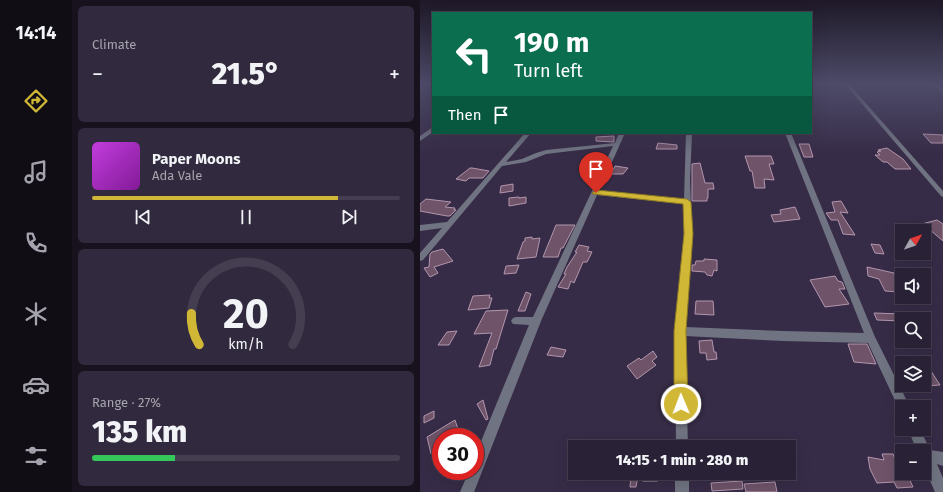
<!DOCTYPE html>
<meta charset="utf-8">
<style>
:root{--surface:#292135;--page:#31293d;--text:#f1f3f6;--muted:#a5a3ad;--line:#453e50;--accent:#d1b736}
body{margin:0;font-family:"Fira Sans",sans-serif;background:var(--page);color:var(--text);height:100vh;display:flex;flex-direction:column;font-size:15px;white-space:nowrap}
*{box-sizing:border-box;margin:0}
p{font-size:13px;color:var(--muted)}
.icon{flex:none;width:22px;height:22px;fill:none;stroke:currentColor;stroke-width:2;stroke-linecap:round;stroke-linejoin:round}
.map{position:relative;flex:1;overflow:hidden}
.details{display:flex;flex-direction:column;gap:6px;padding:6px;background:#17121d;width:348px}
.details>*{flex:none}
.hud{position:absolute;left:12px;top:12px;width:380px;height:122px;border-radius:0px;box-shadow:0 4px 16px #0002,0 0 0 1px var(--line);background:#0b6e4f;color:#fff;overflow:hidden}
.needle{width:26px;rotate:50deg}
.tools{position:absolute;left:475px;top:224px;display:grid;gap:8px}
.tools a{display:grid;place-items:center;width:36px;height:36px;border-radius:0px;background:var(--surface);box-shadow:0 4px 16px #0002,0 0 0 1px var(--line);font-size:20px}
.speed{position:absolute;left:12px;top:428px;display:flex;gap:8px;font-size:20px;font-weight:700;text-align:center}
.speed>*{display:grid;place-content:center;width:52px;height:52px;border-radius:50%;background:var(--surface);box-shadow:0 4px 16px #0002,0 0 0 1px var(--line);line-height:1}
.speed .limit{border:6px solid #d22;background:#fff;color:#111}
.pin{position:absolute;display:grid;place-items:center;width:34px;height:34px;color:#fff;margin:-41px -17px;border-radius:50% 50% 50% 0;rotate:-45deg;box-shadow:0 0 4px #0007}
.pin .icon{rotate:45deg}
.me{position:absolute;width:44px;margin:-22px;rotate:359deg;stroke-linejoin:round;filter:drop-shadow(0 0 3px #0008)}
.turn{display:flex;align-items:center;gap:14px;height:84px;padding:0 16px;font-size:18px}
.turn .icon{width:52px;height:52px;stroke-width:2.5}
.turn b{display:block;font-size:28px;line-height:34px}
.then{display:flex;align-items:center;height:38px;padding:0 16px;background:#0003;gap:8px;font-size:15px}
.big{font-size:30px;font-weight:800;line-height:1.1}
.details .widget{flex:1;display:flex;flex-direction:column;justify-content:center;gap:6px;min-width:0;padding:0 14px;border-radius:6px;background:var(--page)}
.details .dial{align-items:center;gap:0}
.dial svg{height:104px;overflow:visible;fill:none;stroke:var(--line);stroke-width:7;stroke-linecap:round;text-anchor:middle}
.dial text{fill:var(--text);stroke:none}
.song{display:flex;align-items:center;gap:12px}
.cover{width:48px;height:48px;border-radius:6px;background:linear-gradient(135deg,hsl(290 70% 55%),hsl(290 70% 35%))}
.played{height:4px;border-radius:2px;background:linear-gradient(90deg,var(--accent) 80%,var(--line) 80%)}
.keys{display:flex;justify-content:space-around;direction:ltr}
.heat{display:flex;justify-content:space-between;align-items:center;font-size:22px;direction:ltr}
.charge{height:6px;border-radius:3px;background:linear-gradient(90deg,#34c759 27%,var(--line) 0)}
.trip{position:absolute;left:148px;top:440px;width:228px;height:40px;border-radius:0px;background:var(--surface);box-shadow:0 4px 16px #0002,0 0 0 1px var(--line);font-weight:800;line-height:40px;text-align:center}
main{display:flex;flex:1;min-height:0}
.menu{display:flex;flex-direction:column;width:72px;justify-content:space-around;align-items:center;background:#100d15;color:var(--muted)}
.menu .icon{width:28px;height:28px}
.menu .on{color:var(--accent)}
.menu b{font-size:18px;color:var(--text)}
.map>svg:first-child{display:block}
.building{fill:#6e5369;stroke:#b396ae}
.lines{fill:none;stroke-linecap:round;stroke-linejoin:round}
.minor{fill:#707482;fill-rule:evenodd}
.route{fill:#d1b736;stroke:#887723}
</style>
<main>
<nav class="menu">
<b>14:14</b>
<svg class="icon on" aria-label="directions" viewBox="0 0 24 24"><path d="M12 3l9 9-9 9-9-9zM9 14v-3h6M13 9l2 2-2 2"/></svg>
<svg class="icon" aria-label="music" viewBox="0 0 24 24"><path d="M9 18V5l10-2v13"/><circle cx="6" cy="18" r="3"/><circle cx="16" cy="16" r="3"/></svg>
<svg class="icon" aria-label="phone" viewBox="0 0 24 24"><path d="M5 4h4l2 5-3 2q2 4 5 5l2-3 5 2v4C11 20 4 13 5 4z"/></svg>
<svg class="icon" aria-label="climate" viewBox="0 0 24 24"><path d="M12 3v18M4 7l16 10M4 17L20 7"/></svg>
<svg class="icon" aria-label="car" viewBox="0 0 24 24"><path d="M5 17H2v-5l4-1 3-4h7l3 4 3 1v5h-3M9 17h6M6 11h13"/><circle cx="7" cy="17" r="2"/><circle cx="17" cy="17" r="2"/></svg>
<svg class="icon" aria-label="filters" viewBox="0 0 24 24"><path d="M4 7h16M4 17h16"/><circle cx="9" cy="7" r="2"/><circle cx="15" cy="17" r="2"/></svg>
</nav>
<section class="details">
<div class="widget"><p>Climate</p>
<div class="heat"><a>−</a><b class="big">21.5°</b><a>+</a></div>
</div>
<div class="widget">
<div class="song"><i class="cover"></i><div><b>Paper Moons</b><p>Ada Vale</p></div></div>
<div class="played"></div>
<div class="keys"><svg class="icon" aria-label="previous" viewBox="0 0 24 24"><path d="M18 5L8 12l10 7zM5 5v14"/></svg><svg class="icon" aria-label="pause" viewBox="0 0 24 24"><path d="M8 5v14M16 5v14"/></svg><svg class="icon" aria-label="next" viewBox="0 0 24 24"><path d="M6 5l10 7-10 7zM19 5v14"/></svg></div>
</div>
<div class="widget dial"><svg viewBox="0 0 100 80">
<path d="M14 69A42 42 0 1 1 86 69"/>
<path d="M14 69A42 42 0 0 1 8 45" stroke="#d1b736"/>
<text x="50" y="56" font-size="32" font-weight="700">20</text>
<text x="50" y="72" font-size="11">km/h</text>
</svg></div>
<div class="widget"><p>Range · 27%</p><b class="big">135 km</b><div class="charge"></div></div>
</section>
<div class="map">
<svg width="523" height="492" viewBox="0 0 523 492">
<rect width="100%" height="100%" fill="#372c47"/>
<g class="building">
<path d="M503,134L523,135V143H511Z"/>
<path d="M194,136V142L176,141V137Z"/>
<path d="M238,143L257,145V149H236Z"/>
<path d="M379,144H389L393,157H384Z"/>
<path d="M467,148L483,159L491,169H475L467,162H463L455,155H460L457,152L461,151L458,150Z"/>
<path d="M325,156H351L354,164H349L354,180L344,179L345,188H335L332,171H330Z"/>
<path d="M280,163L285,183H293L294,189H288V198H287V201H272V164Z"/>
<path d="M195,166L208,168L203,174H191Z"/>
<path d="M50,168H52L69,171L63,178H49L46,181L36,179Z"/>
<path d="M93,184V191L80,193L81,186Z"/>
<path d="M99,197V198L106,197V203L89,206V198Z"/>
<path d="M6,199L31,202L25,207L35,208L34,210H36L30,216H27L0,211V204Z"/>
<path d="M421,201L428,213L420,212L435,235L423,234L418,220H411L406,213L415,212L412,202Z"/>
<path d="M375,207L380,219L354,222L351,215L361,214L360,210Z"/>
<path d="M517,220L523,224V241L509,229L500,231L494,226Z"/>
<path d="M136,225H155L143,248H141L138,257H123Z"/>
<path d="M112,237V239L120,238L116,257L97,259L103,242L105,241V238Z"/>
<path d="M451,244L460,245L464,254L455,253Z"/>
<path d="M159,245L169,247L167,251L172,252L167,262H163L154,283L151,281L148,289L138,287L146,274H144L147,267L157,252H155Z"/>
<path d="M23,249L33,261L14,267L18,273L10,277L4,268L9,267L10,254L12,252Z"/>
<path d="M284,259L297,260V271L294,270L292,276L287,275L285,272L272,271V265H275L276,261H284Z"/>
<path d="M99,265L96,273L84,274L86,266Z"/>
<path d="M447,267L474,273L478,292L465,291L459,279L448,276Z"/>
<path d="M415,276L418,281L422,282L425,289H419L429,304L405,307L390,280Z"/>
<path d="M106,292L111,294L105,311H98Z"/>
<path d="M70,295L69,298H72L69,308L48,310L53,296Z"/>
<path d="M276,301H293L294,315L275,314Z"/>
<path d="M88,310L76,349H74L70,365L59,367L72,333L54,334L66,311Z"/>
<path d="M454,313L482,314V321L457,320Z"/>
<path d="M37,331L29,345H18L27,332Z"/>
<path d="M292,340L294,352H296L297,359L287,360L286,353H280L279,341Z"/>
<path d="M428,344H447L456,364L434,362Z"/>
<path d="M131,347L146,350L143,357L127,355Z"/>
<path d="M233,351L237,357L232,361L236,365L217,379L207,366L219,358L221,360Z"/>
<path d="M504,368H509L520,385L504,386Z"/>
<path d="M63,400L68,419L66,420L57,404Z"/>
<path d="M14,411V418L4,423V416Z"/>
<path d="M35,420L40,435L37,437H21V448L11,454L7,437Z"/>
<path d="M462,454H473L481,474H487L493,487L477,488L474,482L457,483L450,469L448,457L464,460Z"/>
<rect x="223" y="473" width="14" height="8"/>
<path d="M211,476H218L216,487H210Z"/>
<path d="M322,481L323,489L292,491L291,483Z"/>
<path d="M355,482L357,492H326L324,484Z"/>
</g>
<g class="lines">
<g class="minor">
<path d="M425,84H429L523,191V197L521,196Z"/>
<path d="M512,84H517L523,89V92Z"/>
<path d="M13,127V132L0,141V136Z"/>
<path d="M105,133H111L86,162L102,159L116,153L126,150L195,143L199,133H205L179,191L264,200L266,133H272L270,180L272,234L265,327L363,331L444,333L365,133H371L455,337L490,407H482V412L480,411L448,343L363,341L265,336L268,447H256L255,331L264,234V204L177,195L121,321L54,492H40L49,471H55V456L109,325L93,324L91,321L93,318L96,317H113L193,146L126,154L106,162L82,166L3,260L0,261V253L22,228L0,231V225L27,222Z"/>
<path d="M488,429H500L510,450L523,452V466L517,464L523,478V492H515L504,467V451H497Z"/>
<rect x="255" y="473" width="14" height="19"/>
</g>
</g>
<linearGradient id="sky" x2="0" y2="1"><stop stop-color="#1e1827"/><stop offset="0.55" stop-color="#4d4b69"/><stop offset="1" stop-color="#4d4b69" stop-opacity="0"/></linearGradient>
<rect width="523" height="153" fill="url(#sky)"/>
<path class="route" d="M176,190L267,199L271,202L273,234L266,331L268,404L266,408L261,410L256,408L254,404V331L264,234L263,204L173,194L172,193Z"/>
</svg>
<div class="tools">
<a><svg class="needle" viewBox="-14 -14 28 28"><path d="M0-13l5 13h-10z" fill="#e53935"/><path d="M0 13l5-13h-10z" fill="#a5a3ad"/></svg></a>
<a><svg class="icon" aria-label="sound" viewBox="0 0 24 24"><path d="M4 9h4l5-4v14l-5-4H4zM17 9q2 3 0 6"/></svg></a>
<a><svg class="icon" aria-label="search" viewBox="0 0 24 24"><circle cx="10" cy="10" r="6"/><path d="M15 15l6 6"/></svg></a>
<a><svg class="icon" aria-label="layers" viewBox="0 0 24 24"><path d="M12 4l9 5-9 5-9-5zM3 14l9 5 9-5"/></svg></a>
<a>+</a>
<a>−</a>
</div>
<div class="speed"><div class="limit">30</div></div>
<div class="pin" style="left:176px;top:193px;background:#d93025"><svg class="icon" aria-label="arrive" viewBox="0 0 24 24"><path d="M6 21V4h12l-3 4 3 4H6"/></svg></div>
<svg class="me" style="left:261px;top:404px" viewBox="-20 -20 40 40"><circle r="17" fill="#d1b736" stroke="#fff" stroke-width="3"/><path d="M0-11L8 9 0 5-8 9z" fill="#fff"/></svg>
<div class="trip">14:15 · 1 min · 280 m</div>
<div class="hud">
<div class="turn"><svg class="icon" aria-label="left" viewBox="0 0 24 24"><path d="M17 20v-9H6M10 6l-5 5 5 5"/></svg><div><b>190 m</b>Turn left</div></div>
<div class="then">Then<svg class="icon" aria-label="arrive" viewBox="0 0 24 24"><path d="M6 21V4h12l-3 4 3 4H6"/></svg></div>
</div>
</div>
</main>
